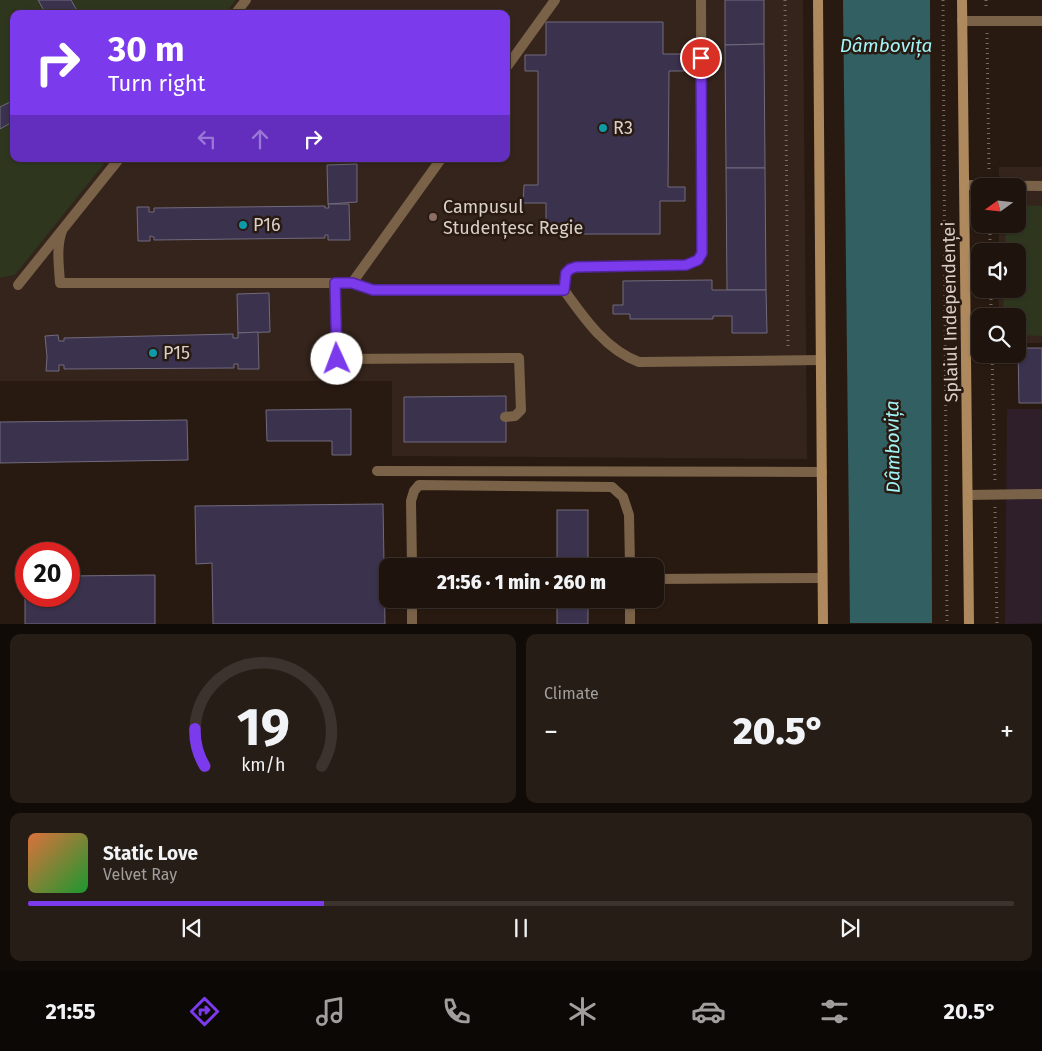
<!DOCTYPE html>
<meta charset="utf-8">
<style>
:root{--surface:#1e140d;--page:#261d16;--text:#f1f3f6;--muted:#a19e9d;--line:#3c332e;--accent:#7c3aed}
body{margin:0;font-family:"Fira Sans",sans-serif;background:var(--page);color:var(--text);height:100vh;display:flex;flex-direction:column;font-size:19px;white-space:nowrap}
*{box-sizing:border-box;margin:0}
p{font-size:16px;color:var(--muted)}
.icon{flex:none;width:28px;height:28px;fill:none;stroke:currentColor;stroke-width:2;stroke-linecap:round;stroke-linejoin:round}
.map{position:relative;height:624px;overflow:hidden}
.details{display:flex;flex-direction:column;gap:10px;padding:10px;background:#100b07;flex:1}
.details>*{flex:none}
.banner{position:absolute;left:10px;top:10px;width:500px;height:152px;border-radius:10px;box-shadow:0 1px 4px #0004,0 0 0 1px var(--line);background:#7c3aed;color:#fff;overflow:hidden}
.needle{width:32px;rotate:255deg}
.fabs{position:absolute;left:971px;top:178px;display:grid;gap:10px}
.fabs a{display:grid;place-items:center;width:55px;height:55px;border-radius:10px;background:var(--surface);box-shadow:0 1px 4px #0004,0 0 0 1px var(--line);font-size:25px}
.speed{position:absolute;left:15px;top:542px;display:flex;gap:10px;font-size:25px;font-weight:700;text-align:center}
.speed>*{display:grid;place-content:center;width:65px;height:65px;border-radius:50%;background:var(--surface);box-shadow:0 1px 4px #0004,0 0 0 1px var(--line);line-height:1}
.speed .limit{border:8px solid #d22;background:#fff;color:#111}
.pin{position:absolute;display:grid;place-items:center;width:42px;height:42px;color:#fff;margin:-21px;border:2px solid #fff;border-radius:50%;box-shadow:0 1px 5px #0007}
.me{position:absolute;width:55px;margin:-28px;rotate:358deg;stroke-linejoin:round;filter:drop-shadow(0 0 4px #0008)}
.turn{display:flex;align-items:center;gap:18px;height:105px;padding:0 15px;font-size:22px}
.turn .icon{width:65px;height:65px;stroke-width:2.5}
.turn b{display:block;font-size:35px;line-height:42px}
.lanes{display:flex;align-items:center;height:48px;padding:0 15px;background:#0003;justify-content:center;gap:25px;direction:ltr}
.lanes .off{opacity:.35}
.big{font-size:38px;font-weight:800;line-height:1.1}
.details .widget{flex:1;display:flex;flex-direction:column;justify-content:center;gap:8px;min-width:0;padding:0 18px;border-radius:10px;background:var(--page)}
.details .dial{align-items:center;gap:0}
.dial svg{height:130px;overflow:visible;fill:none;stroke:var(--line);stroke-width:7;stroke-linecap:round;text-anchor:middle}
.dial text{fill:var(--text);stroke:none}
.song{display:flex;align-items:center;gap:15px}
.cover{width:60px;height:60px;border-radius:8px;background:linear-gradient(135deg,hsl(20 70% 55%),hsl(130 70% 35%))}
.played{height:5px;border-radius:2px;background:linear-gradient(90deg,var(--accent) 30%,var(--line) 30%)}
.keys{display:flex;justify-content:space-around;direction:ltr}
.heat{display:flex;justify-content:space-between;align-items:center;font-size:28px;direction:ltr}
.details .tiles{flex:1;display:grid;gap:10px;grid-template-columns:1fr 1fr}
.widget:last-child{grid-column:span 2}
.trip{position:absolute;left:379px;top:558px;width:285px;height:50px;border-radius:10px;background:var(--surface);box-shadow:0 1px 4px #0004,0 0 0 1px var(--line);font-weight:800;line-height:50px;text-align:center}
.menu{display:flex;height:80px;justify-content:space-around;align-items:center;background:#0c0805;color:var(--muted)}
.menu .icon{width:35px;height:35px}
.menu .active{color:var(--accent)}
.menu b{font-size:22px;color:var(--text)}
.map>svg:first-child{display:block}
.commercial{fill:#2e1f2b}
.education{fill:#34241c}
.green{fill:#2e371e}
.water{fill:#325f62}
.building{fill:#3b324e;stroke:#706b7d}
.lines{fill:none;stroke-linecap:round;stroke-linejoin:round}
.path{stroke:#796c65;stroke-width:3;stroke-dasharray:1 4;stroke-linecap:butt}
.lane{stroke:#7a6248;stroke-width:10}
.secondary{stroke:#af895e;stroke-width:10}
.route-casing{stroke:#51269a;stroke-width:12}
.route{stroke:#7c3aed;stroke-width:9}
.culture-dot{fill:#0f9aa8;stroke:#281a11;stroke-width:2}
.education-dot{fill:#8d6e63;stroke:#281a11;stroke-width:2}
.labels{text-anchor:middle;stroke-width:5;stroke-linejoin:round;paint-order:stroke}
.poi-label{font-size:18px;fill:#dad0ca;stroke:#281a11;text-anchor:start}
.street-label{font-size:18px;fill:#dad0ca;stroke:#281a11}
.water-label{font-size:19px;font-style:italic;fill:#a2f4f8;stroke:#281a11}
</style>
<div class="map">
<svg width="1042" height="624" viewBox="0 0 1042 624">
<rect width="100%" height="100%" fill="#281a11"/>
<path class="commercial" d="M1007,409H1042V623L1005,624Z"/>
<g class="education">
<path d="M236,0H803L807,459L392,456V381H0V278L15,275L108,159H506V14H225Z"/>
<path d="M999,167H1042V343H1018V316H999V289H1018V251H999V224H1018V186H999Z"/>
</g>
<g class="green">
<path d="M0,0H236L225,14H14V159H108L15,275L0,278Z"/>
<path d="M1018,205L1042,206V336L1018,335V316H1003L1004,289H1018V251H1005L1006,224H1018Z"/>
</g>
<path class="water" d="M843,0H930L932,623H850Z"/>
<g class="building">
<path d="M38,0H71L79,14H46Z"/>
<path d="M725,0H764V44L725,45Z"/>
<path d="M546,22H663V54H685V71H669L668,187H685V201H660V234H546V203H523L524,185H538V71H525V55H546Z"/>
<path d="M764,44L765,168H726L725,45Z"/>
<path d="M14,100V121L0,129V107Z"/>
<path d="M357,164V202L328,204L327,165Z"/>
<path d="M726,168H765L766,290H727Z"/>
<path d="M328,204H349L350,240H328V235H325V238L154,240V237L150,236V241H138L137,207H149V212H154V208L325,206V208H329Z"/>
<path d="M712,280V290H766L767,333H732V316H713V319H630V314H613V305H623V281Z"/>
<path d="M269,293L270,332L238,333L237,294Z"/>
<path d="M258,332L259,369H238V364H234V368L64,369V365H59V371H46L47,357L45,336L58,335L59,341H64V338L233,334V338H238V333Z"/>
<path d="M1018,348H1042V403H1019Z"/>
<path d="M506,396V442H404V397Z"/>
<path d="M351,409V455H332V441H267L266,410Z"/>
<path d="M187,420L188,460L0,463V422Z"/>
<path d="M383,504L385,624H213L212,563L196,564L195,506Z"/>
<rect x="557" y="510" width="31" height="56"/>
<path d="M155,575V624H25V577L26,596H69V576Z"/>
<rect x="557" y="599" width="31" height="25"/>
</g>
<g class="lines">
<g class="path">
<path d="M785,0L788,347"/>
<path d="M943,0L947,624"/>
<path d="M986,0V9"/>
<path d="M987,33L989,172"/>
<path d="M990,224V251"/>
<path d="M991,289V316"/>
<path d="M992,354L995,483"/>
<path d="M995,507L997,624"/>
</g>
<g class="lane">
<path d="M701,0L702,253L698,260L686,265L576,267L570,269L566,273L564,290C584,318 606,350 639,362L821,360"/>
<path d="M235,14L246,0"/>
<path d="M962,21H1042"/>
<path d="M506,68L555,0"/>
<path d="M965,185L1042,186"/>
<path d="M62,231C56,247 59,266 60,283H352L373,290H564"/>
<path d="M335,283L337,359L519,358L521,410L515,416L505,417"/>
<path d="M352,283L441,159"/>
<path d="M18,285L119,159"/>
<path d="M377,471L822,472"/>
<path d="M968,495L1042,494"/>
<path d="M412,566L411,501L414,491L419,485L612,487L623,497L629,515L630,566"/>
<path d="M655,579L822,578"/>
<path d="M630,599V624"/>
<path d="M412,624V599"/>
</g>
<g class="secondary">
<path d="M818,0L823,624"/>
<path d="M962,0L969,624"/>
</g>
</g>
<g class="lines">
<g class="route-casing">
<path id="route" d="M337,359L335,283H352L373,290H564L566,273L570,269L576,267L686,265L698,260L702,253L701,58"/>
</g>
<use href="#route" class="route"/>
</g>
<g class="culture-dot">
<circle cx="603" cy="128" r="5"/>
<circle cx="243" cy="225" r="5"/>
<circle cx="153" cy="353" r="5"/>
</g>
<circle class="education-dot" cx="433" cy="217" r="5"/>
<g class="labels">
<g class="poi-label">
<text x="613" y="134">R3</text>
<text x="443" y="213">Campusul<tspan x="443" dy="21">Studențesc Regie</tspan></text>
<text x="253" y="231">P16</text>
<text x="163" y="359">P15</text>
</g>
<g class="street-label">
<text transform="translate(950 312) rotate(-91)" y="6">Splaiul Independenței</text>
</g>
<g class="water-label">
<text x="886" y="52">Dâmbovița</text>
<text transform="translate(892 447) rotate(-91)" y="7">Dâmbovița</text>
</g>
</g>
</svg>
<div class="fabs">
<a><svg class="needle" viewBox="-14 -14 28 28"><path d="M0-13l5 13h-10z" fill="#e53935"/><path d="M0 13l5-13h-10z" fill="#a19e9d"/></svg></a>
<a><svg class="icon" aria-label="sound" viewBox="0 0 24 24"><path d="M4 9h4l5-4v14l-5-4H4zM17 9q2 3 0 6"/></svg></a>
<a><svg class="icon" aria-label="search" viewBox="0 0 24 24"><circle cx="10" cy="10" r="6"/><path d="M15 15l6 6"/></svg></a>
</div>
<div class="speed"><div class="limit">20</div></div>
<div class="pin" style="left:701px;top:58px;background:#d93025"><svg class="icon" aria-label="arrive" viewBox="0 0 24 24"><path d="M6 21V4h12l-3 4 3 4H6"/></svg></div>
<svg class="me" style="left:337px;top:359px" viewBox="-20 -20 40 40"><circle r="19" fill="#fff"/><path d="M0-13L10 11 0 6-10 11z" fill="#7c3aed"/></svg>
<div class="trip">21:56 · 1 min · 260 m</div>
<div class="banner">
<div class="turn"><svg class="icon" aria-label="right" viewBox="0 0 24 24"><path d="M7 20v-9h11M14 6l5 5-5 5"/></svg><div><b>30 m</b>Turn right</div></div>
<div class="lanes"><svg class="icon off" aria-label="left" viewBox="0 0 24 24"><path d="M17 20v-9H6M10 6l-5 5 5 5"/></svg><svg class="icon off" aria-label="ahead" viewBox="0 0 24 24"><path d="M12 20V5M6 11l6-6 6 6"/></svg><svg class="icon" aria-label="right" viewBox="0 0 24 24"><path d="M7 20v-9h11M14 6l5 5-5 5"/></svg></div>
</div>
</div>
<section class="details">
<div class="tiles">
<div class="widget dial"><svg viewBox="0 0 100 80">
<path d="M14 69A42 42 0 1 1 86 69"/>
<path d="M14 69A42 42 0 0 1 8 46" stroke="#7c3aed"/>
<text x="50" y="56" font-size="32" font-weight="700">19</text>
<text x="50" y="72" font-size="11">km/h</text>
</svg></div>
<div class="widget"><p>Climate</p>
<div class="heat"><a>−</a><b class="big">20.5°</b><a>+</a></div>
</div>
<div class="widget">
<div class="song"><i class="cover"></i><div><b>Static Love</b><p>Velvet Ray</p></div></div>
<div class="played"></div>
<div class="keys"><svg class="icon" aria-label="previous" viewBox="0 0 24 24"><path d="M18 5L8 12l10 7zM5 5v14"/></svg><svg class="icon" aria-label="pause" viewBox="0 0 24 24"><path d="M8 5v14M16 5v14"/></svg><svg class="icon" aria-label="next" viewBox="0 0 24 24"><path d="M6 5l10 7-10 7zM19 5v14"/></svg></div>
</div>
</div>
</section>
<nav class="menu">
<b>21:55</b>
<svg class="icon active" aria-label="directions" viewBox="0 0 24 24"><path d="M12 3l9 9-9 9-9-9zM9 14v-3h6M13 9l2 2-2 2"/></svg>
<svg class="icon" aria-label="music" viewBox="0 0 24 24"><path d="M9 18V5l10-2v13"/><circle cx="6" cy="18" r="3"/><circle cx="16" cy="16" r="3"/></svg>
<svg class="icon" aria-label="phone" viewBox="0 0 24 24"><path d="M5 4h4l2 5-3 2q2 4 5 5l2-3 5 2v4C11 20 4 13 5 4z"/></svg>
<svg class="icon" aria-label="climate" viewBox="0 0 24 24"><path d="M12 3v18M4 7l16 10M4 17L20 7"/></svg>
<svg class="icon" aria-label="car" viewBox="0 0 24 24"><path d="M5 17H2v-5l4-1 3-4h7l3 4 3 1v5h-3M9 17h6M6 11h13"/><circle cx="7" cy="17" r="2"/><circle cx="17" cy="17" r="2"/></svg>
<svg class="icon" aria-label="filters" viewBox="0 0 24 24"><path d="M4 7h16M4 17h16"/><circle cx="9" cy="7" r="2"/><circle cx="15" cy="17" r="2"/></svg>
<b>20.5°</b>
</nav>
